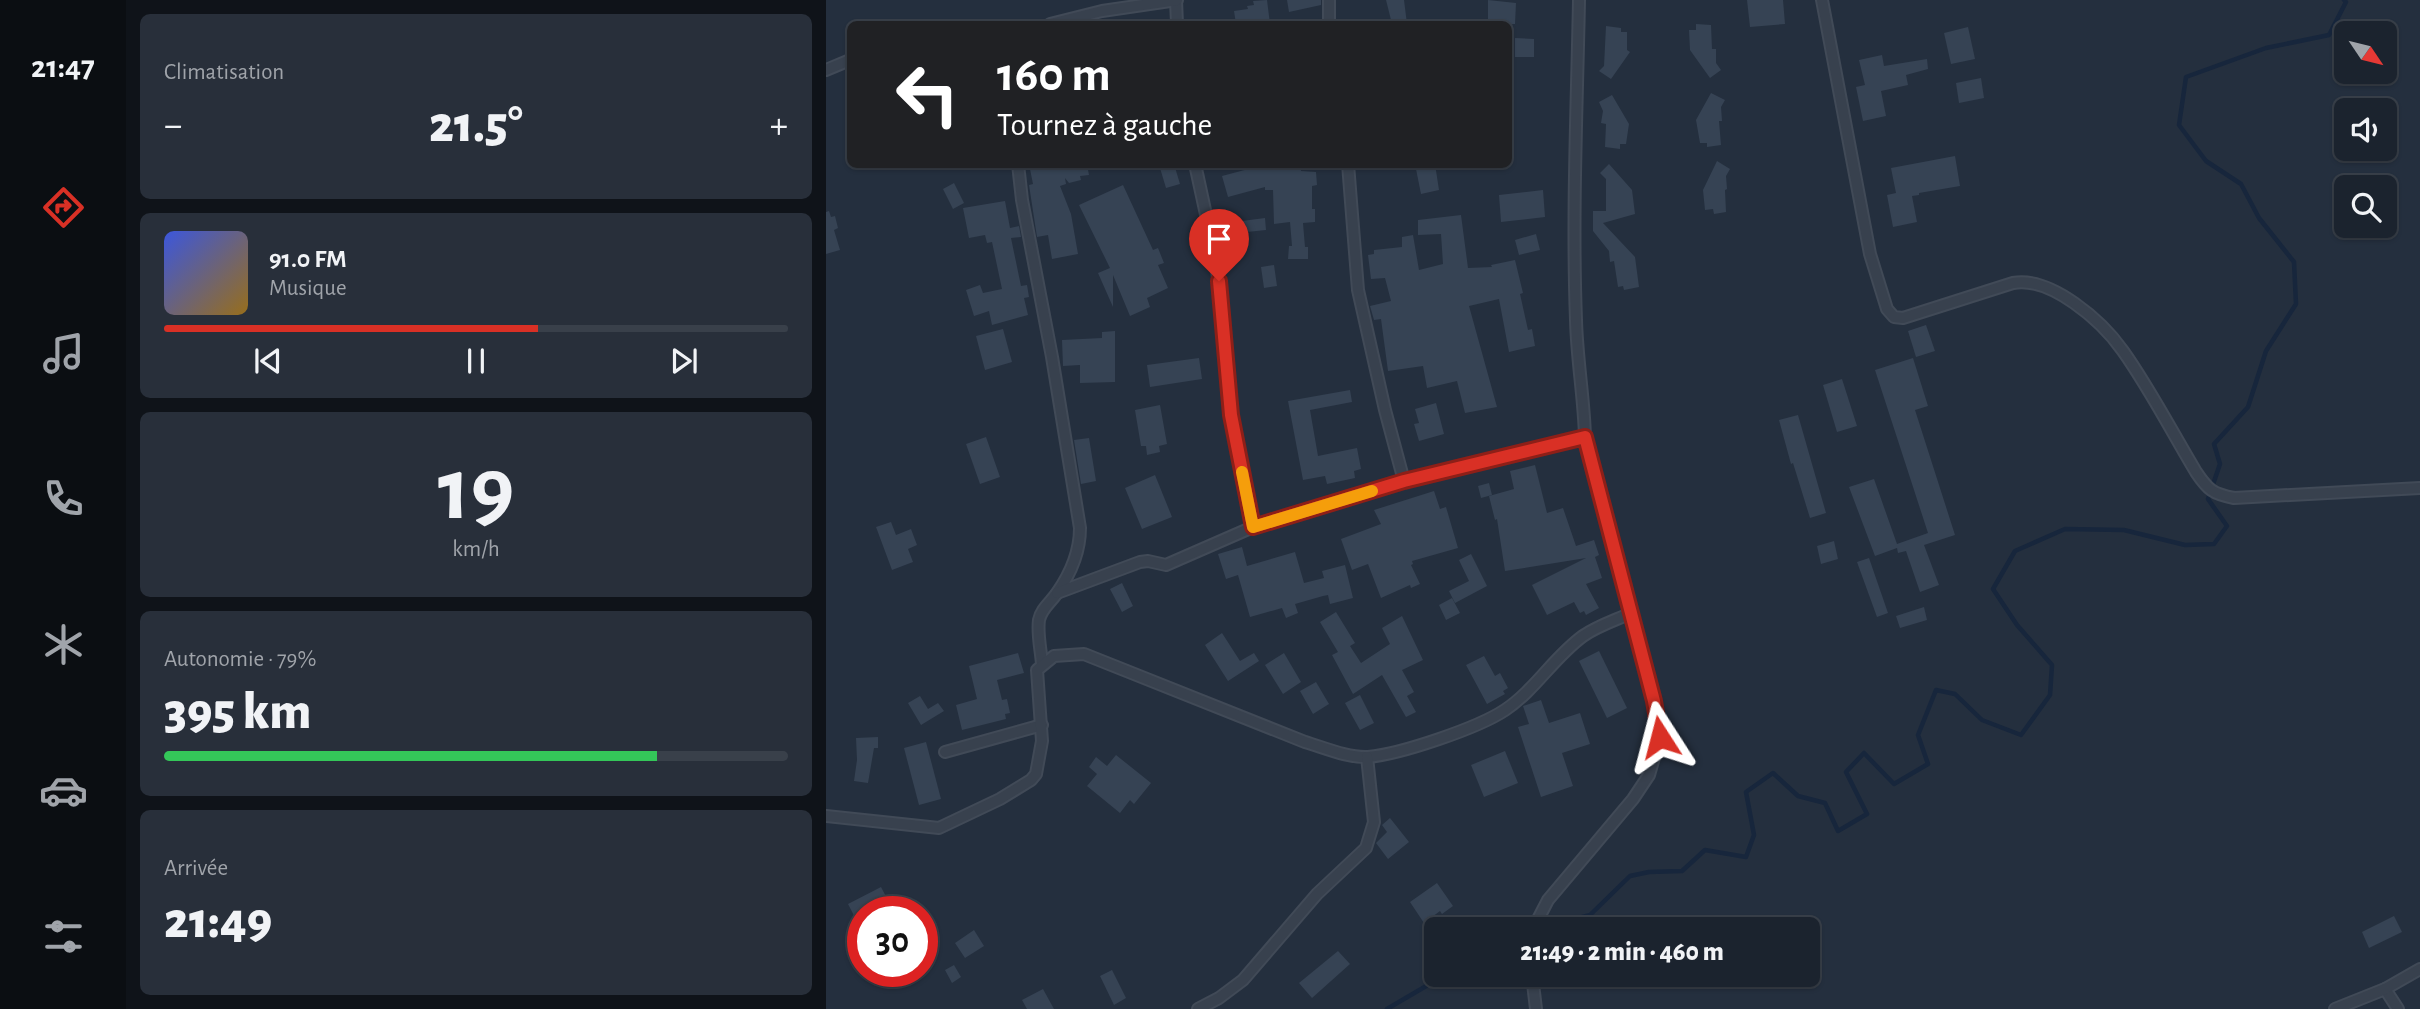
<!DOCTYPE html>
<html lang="fr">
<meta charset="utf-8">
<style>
:root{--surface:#1b232e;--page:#282f3a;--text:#f1f3f6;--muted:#a0a4aa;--line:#39404a;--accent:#d93025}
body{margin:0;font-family:"Alegreya Sans",sans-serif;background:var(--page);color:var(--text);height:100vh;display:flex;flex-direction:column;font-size:26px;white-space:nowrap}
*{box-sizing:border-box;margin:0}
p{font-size:23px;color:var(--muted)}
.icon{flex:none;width:38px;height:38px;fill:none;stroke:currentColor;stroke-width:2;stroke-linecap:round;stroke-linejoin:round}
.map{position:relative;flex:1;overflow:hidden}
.drawer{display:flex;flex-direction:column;gap:14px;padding:14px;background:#0f1319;width:700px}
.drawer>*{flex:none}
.hud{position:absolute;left:21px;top:21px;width:665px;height:147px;border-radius:10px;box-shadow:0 2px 5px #0004,0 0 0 2px var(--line);background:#202124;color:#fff;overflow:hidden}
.needle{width:46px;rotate:125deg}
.controls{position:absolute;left:1508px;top:21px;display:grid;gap:14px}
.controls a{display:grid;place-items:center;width:63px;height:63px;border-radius:10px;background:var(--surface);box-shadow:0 2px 5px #0004,0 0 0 2px var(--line);font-size:35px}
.speed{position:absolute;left:21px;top:896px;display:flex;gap:14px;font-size:35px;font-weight:700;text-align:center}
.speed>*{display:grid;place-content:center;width:91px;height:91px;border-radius:50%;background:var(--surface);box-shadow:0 2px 5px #0004,0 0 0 2px var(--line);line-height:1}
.speed .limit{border:10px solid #d22;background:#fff;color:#111}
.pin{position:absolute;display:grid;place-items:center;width:60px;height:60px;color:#fff;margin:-72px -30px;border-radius:50% 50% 50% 0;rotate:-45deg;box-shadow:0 0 7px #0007}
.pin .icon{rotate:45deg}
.me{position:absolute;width:77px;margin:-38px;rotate:351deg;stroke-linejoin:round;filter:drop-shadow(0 0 5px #0008)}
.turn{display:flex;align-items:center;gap:24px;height:147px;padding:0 35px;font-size:32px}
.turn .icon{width:91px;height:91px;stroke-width:2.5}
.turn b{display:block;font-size:49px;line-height:60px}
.big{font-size:52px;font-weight:800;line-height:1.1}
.drawer .card{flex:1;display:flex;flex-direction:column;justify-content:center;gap:10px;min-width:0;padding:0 24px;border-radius:10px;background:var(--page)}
.drawer .dial{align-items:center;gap:0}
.dial b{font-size:91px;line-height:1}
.song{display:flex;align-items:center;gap:21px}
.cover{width:84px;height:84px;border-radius:10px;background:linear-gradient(135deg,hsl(230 70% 55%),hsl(40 70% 35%))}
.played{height:7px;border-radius:4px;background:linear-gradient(90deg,var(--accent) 60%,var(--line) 60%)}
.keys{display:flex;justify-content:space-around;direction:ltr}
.heat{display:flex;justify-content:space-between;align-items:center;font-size:38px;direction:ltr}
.charge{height:10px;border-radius:5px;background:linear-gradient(90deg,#34c759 79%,var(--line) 0)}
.trip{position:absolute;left:598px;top:917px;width:396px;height:70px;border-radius:10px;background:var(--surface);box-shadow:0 2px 5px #0004,0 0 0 2px var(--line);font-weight:800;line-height:70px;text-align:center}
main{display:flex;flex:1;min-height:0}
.dock{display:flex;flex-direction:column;width:126px;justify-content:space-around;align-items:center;background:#0b0e12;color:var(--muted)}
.dock .icon{width:49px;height:49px}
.dock .current{color:var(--accent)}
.dock b{font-size:32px;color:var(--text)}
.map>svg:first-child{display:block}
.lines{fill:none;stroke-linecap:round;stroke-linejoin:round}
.stream{stroke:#17263c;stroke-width:4.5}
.building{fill:#364354}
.minor-casing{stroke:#414a57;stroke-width:14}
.minor{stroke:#38414e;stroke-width:10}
.route-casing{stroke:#8d1f18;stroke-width:18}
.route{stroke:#d93025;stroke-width:12}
.slow{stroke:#f59e0b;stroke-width:12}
</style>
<main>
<nav class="dock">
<b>21:47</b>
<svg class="icon current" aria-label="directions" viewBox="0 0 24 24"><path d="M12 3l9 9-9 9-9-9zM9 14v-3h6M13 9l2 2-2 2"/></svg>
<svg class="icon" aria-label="music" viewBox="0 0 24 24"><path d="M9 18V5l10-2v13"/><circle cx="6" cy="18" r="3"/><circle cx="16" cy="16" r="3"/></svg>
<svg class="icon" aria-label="phone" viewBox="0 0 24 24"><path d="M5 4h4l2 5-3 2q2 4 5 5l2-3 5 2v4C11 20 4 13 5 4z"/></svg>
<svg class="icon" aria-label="climate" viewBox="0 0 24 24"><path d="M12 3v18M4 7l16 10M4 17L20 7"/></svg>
<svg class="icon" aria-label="car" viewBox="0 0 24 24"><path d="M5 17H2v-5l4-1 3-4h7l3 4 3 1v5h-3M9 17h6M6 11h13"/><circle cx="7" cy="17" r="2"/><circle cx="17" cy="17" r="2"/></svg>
<svg class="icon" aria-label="filters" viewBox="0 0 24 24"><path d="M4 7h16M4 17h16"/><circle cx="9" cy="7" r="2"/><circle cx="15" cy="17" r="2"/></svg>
</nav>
<section class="drawer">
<div class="card"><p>Climatisation</p>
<div class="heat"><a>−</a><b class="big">21.5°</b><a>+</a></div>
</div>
<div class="card">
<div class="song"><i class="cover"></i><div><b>91.0 FM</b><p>Musique</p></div></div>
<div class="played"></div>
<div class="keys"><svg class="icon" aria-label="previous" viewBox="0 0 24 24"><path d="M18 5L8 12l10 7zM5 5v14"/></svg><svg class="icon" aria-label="pause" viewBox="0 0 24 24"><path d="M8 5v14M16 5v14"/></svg><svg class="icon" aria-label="next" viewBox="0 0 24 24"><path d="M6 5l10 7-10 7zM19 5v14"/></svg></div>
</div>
<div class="card dial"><b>19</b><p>km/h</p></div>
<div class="card"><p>Autonomie · 79%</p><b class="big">395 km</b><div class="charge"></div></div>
<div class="card"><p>Arrivée</p><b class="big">21:49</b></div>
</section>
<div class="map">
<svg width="1594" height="1009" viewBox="0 0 1594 1009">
<rect width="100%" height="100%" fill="#242f3e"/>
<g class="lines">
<g class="stream">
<path d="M712,929L764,915L804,876L823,872L856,871L879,850L920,857L928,835L920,792L947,773L972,796L999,803L1012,831L1041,814L1020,772L1038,753L1068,784L1102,764L1092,735L1110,690L1129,694L1156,720L1195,735L1224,695L1226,665L1191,625L1167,589L1189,551L1239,529L1298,530L1359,545L1388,544L1401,526L1382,499L1394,464L1388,444L1422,407L1440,351L1470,304L1468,262L1433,218L1415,184L1380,161L1353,125L1360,77L1440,48L1503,35L1520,2L1518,0"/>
<path d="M561,1009L619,975"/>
</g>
</g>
<g class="building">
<path d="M441,0L444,24H410L408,11L422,9L421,6L428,5L427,1Z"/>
<path d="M461,0H495V5L463,12Z"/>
<path d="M560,0H578L581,24H566Z"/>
<path d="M662,0L690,3L689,24H662Z"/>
<path d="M921,0H957L959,24L924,27Z"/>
<path d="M870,24L885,25L886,49H890V63L895,70L884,78L864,50L863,30H870Z"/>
<path d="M780,26L795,28V32H801V50L804,52L785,79L773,71L778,66Z"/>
<path d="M1142,27L1149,59L1125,64L1118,33Z"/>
<path d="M689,38L708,39V57H689Z"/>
<path d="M1056,55L1058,66L1101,59L1102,69L1080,75L1082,85L1055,91L1060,116L1037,121L1030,87L1039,85L1033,60Z"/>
<path d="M1155,78L1158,98L1133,103L1130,83Z"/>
<path d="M885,93L899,100L895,107L896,121H893L895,145L881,147V143H874L870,120Z"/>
<path d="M786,95L803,124L800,144H794V149L779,147L780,124L775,123L777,111L773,102Z"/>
<path d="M1129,156L1134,186L1093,193V195L1086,196L1091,222L1067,227L1061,195L1070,193L1065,168Z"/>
<path d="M891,161L904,169L900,176L901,189L899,190L900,212L888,214L887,209L879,210L877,190Z"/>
<path d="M203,164H261L263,175L254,176L255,180L243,183L239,178L240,184L234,186L245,214L252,254L226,259L222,235L211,237L203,185L207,184Z"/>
<path d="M348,164L354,184L340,188L334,168Z"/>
<path d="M441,164H474L475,171L490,172L491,185L486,186V209H489V222L477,223L479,247H482V259H462L463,246H466L464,222L448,224L447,190H439V187L402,197L396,176Z"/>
<path d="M589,164H609L613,190L595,194Z"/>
<path d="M783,164L806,190L809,214L777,223L809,257L813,287L798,290L797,286L792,287L788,261L784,262L783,251L767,231V211H780V179L774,173Z"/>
<path d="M128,183L138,203L127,209L117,189Z"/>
<path d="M297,185L327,250L332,248L338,263L332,265L342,288L321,298L324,307L304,316L287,275V307L272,273L284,268L253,205Z"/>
<path d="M717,190L719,217L675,222L673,195Z"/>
<path d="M179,201L184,228L193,226L195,237L185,238L195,286L201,285L203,297L198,298L202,315L166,325L163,311L148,316L140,290L154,285L157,293L176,289L166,242L161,243L159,235L143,238L137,208Z"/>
<path d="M3,211L5,217L9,216L12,228L8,230L14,250L0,254V212Z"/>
<path d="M635,215L642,268L666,267L665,265L689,260L697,293L694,294L702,330L706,329L709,346L683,352L673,299L643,306L671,407L639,413L631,381L601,388L597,366L562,371L555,319L548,320L544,306L565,301L559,278L545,279L542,255L548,254V250L576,247V237L587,235L593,270L617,264L615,234L592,235V220Z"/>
<path d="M439,218L440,230L421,232L422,244L400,246L398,227L417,225L416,221Z"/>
<path d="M710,234L714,250L693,255L689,240Z"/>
<path d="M448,265L451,286L438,288L435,267Z"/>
<path d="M1100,325L1109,351L1090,357L1082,331Z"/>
<path d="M177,329L186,362L159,370L150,336Z"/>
<path d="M289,331V382L254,383V365L237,366L236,340L276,338V332Z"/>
<path d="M373,358L376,379L324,387L321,365Z"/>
<path d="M1087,358L1102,406L1089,410L1129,535L1098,545L1113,585L1094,592L1080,551L1072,553L1071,548L1049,556L1023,487L1048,479L1071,544L1102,533L1049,370Z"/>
<path d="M1016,379L1031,426L1011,432L997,385Z"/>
<path d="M524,390L526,402L484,410L492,456L531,448L535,469L528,471L529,478L501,484L499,476L477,480L462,401Z"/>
<path d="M610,403L618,434L593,441L588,424L593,423L589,409Z"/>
<path d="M334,405L341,444L333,446L334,452L321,455L320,446H315L309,410Z"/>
<path d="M972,415L1000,513L984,518L967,463L965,464L953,420Z"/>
<path d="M160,437L174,477L154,484L140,444Z"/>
<path d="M263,438L270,481L255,484L248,440Z"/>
<path d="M709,465L721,513L737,508L750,546L768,540L773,555L769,557L776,578L760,584L773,608L760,615L758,611L754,613L748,602L721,615L706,585L760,558L679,571L671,519L669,520L663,496L688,489L684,471Z"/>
<path d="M329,475L346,517L316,529L299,488Z"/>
<path d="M663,483L666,495L655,498L652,486Z"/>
<path d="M608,491L614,509L620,507L632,548L586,561L587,564L585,565L594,584L585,588L584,585L555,598L542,564L526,570L515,539L555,524L548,510Z"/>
<path d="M65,522L70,535L85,529L91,545L82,549L87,562L66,570L50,527Z"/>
<path d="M1008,541L1012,559L995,564L991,546Z"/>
<path d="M416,547L421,566L469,552L478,583L498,578L496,571L519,565L527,598L504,604L502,595L497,596L469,604L472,613L460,618L456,608L424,617L412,575L400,579L392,554Z"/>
<path d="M645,554L661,586L629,603L623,591L643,581L633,560Z"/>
<path d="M1043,558L1062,613L1051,617L1031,562Z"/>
<path d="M296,583L307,606L296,612L284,589Z"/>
<path d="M626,598L634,613L620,620L613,605Z"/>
<path d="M1098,607L1101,620L1074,628L1070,616Z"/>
<path d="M510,612L529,643L524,646L535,663L564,644L556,628L576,616L597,660L576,670L588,692L581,696L590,712L580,717L556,675L527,694L506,655L512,652L494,622Z"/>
<path d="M396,633L414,661L428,653L433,661L402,681L379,645Z"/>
<path d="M773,651L801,708L781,718L753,661Z"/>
<path d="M192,653L198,673L171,680L176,700L181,699L184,713L179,714L180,719L136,730L130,705L151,699L143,666Z"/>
<path d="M458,653L475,682L457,694L439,665Z"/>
<path d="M658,656L669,676L674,673L682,688L677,691L679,694L661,704L640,665Z"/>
<path d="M490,682L503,704L487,714L474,691Z"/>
<path d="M534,695L548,723L534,730L519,703Z"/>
<path d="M94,696L102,709L112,703L118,711L95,725L82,703Z"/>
<path d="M715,700L723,723L754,713L764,744L736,753L747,786L715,797L692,727L703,724L697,706Z"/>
<path d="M52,737V748H48L42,783L28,781L31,760L30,738Z"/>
<path d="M100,742L115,799L93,805L78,748Z"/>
<path d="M679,751L692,783L658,797L645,765Z"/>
<path d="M290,755L325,783L308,804L304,800L294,813L261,786L271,774L263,767L270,757L281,766Z"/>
<path d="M564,818L583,842L562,859L550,843L561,832L556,825Z"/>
<path d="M611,883L627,906L616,914L614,911L598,923L584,902Z"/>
<path d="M55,887L68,912H37V933L22,904Z"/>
<path d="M1568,916L1576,932L1543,948L1536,932Z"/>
<path d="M148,930L158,946L139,958L129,943Z"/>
<path d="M512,951L524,964L486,998L473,983Z"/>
<path d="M128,965L135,977L126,983L119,970Z"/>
<path d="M286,970L300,998L288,1005L274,976Z"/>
<path d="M217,989L228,1009H201L196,1000Z"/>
</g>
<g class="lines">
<g class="minor-casing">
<g id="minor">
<path d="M350,0L351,24"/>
<path d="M996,0L1044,254L1061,309L1068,317L1077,318L1187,283C1225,276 1276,321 1297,351C1324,389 1346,432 1370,472C1382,490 1387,494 1408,498L1594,488"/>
<path d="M224,24L276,11L351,0"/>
<path d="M503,24V0"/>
<path d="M0,70L24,60"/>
<path d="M192,164L196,200L226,357L254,528C254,553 245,573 231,593C225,602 215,609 213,620C211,634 215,650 216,664"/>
<path d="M369,164L389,256L396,306L405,416L427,527"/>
<path d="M522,164L532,290L559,410L578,481"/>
<path d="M231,593L314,562L322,561L340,565L427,527L578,481L759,437"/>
<path d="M119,752L216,725"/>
<path d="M0,816L113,828L174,799L205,780L210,774L216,741L211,670L228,656L258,654L479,742C499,748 522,758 542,757C575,754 652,728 679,710C709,690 728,657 757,636C771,626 790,620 805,613"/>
<path d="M707,929L722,900L807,799L823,775L834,737L828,701L759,437C758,398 751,360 750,320C746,214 751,107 753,0"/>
<path d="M706,975L710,1009"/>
<path d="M1559,989L1572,1009"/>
<path d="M372,1009L393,998L417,980L491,894L540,848L548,822L541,757"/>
<path d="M1509,1009L1559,989L1594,969"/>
</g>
</g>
<use href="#minor" class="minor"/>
</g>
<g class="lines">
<g class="route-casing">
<path id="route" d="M393,281L405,415L427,527L578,481L759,437L828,701L834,737"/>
</g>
<use href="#route" class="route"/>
<path class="slow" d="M416,472L427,527L546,491"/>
</g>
</svg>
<div class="controls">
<a><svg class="needle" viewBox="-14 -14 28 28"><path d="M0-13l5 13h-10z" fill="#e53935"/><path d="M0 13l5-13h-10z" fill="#a0a4aa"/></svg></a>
<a><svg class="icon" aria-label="sound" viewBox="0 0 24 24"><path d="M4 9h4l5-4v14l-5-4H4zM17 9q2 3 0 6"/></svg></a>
<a><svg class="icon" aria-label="search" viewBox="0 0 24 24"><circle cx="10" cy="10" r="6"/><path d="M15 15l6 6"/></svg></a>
</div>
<div class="speed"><div class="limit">30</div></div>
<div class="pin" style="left:393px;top:281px;background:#d93025"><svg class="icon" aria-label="arrive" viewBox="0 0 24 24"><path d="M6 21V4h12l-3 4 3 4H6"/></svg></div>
<svg class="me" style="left:834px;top:737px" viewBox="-20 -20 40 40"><path d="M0-17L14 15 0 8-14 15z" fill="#d93025" stroke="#fff" stroke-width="4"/></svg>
<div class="trip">21:49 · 2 min · 460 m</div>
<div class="hud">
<div class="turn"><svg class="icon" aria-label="left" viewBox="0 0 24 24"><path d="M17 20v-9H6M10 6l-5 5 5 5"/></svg><div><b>160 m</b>Tournez à gauche</div></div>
</div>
</div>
</main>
